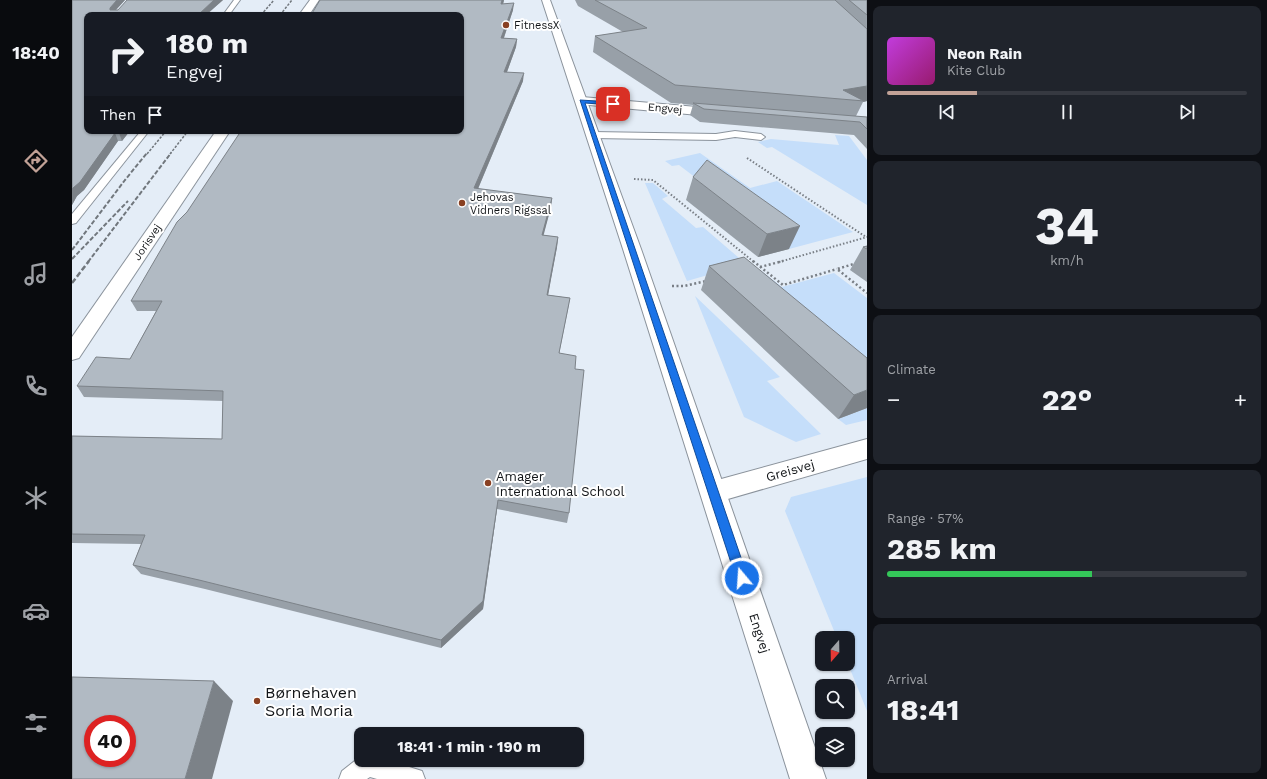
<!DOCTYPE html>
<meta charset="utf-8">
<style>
:root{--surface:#171b24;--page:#20242c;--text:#f1f3f6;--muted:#9ea1a6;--line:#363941;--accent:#c2a297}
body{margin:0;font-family:"Work Sans",sans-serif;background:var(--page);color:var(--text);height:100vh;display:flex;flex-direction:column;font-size:15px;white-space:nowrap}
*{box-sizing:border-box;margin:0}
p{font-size:13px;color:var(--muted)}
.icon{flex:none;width:22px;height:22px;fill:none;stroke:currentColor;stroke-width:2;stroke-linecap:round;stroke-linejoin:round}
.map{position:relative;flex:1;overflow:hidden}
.details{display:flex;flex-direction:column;gap:6px;padding:6px;background:#0d0f14;width:400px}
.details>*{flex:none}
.banner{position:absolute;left:12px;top:12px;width:380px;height:122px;border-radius:8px;box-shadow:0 1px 3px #0004;background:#171b24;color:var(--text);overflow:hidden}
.needle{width:26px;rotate:200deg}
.buttons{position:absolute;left:743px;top:631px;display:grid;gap:8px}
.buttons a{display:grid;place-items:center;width:40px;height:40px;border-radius:8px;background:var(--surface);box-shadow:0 1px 3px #0004;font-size:20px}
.speed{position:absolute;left:12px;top:715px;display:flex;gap:8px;font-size:20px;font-weight:700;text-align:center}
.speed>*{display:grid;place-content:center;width:52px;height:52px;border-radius:50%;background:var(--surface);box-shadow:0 1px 3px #0004;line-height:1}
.speed .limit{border:6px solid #d22;background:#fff;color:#111}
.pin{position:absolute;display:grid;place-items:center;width:34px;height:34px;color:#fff;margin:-17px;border-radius:8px;box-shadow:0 2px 6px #0006}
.me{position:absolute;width:44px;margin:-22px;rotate:342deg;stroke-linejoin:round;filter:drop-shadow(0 0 3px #0008)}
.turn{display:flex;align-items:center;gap:14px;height:84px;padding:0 16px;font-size:18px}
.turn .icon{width:52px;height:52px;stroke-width:2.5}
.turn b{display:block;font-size:28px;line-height:34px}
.then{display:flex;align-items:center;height:38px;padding:0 16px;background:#0003;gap:8px;font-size:15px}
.big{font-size:30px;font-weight:700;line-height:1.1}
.details .card{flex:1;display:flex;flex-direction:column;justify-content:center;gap:6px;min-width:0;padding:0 14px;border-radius:8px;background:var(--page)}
.details .dial{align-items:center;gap:0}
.dial b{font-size:52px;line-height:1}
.song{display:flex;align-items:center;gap:12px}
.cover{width:48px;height:48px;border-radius:6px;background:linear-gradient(135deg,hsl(290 70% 55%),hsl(320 70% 35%))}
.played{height:4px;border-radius:2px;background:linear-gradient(90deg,var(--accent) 25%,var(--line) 25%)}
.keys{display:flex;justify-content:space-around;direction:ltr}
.heat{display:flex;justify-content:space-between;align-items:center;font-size:22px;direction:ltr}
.charge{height:6px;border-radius:3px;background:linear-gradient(90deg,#34c759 57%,var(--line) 0)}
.trip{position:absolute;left:282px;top:727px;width:230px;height:40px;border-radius:8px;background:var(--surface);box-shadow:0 1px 3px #0004;font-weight:700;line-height:40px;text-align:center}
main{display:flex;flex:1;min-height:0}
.tab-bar{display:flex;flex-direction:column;width:72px;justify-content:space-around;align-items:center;background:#090b0e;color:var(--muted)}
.tab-bar .icon{width:28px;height:28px}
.tab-bar .selected{color:var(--accent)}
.tab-bar b{font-size:18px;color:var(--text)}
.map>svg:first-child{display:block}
.green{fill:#c5defa}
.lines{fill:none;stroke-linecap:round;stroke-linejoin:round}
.service-casing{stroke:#8b939c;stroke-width:2}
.minor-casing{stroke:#8b939c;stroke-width:2}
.tertiary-casing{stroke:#8b939c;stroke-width:2}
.path-far1{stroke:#787e85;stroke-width:2;stroke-dasharray:1.5 2;stroke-linecap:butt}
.path{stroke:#787e85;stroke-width:2.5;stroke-dasharray:2 2.5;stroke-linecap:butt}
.service{fill:#fff;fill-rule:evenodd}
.minor{fill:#fff;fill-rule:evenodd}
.tertiary{fill:#fff;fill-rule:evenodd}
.rail-far2{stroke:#71777d;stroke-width:1.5;stroke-dasharray:2.5 1.5;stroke-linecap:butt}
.rail-far1{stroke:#71777d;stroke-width:2;stroke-dasharray:4.5 2;stroke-linecap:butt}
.rail{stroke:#71777d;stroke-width:2.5;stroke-dasharray:5.5 2.5;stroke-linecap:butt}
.wall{fill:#98a0a8}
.shaded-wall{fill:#7c8288}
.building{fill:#b1bac3;stroke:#7c8288;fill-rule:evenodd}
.route{fill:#1a73e8;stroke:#114b97}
.poi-dot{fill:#894022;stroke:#fff;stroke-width:1.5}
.labels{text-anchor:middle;stroke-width:4;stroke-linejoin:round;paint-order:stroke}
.far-poi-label{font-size:11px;fill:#121518;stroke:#fff;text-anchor:start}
.far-street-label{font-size:11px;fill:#121518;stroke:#fff}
.street-label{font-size:13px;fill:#121518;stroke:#fff}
.poi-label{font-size:13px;fill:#121518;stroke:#fff;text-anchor:start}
.near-poi-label{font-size:16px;fill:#121518;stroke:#fff;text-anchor:start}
</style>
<main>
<nav class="tab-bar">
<b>18:40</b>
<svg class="icon selected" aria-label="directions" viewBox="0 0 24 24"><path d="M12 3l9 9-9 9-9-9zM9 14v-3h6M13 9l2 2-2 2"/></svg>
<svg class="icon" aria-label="music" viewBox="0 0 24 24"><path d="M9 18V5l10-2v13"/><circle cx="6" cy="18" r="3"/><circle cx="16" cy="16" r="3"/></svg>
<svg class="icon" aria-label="phone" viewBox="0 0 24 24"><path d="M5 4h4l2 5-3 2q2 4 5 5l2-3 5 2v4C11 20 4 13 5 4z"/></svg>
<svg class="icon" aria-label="climate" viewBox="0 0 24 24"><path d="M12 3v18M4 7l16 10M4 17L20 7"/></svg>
<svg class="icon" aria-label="car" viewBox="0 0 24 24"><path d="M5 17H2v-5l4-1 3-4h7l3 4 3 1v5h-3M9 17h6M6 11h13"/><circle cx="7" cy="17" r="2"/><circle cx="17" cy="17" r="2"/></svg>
<svg class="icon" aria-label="filters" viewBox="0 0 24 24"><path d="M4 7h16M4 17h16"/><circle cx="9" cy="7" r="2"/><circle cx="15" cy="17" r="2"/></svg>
</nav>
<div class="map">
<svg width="795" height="779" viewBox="0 0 795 779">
<rect width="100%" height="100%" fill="#e4edf7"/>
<g class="green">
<path d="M763,135L777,136L795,160V205L700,147L695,148L686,142L699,139L767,145Z"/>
<path d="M628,153L678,188L705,181L781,232L717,249L607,165L600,166L593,161Z"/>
<path d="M573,183H581L596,196L590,199L624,228L631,227L674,264L615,281Z"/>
<path d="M688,270L710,287L762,273L795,298V396L656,278Z"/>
<path d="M623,296L708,377L695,381L749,434L724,442L672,417Z"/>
<path d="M795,408V420L774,425L766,419Z"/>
<path d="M795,477V711L776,664V638H765L713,511L719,497Z"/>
</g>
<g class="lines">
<g class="service-casing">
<g id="service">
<path d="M162,0H168L157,15H151Z"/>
<path d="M69,131H77L4,223L0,224V214Z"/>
<path d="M663,131L689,134L693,137L689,140L663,137L644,140L521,138L517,135L521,132L644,134Z"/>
<path d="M289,756V760H315L350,771L353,779H305L298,777L295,779H267L270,771Z"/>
</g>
</g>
<g class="minor-casing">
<g id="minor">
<path d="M238,0H247L237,15H227Z"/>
<path d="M510,97L648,109L652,110L654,113L652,116L648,117L506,104L504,101L506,98Z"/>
<path d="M144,131H158L7,358L0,360V337Z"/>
<path d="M795,439V459L642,503L633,500L629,492L633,484L642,481Z"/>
</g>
</g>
<g class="tertiary-casing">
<path id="tertiary" d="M470,0H478L569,249L754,779H718L551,249Z"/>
</g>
<g class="path-far1">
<path d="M675,158L794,237"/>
<path d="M562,179L581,180L682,262"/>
<path d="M707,262L795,237"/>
</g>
<g class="path">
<path d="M681,261L711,285L765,269"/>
<path d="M785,263L765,269L795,293"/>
<path d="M688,267L711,261"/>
<path d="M600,286H612L634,281"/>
</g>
<use href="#service" class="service"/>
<use href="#minor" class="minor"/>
<use href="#tertiary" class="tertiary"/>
<g class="rail-far2">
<path d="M189,15L202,0"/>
<path d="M208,15L220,0"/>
<path d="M75,154L94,131"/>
<path d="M98,154L116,131"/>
</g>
<g class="rail-far1">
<path d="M0,250L53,180L75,153"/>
<path d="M0,259L56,201"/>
<path d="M16,262L99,153"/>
</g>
<path class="rail" d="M0,283L17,261"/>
</g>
<g class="wall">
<path d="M0,0H53L44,10L151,0L134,15H15V131H68L66,132H57L50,141H46L12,190L5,196L0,205Z"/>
<path d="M432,0L431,4L441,10L432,38L445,39L444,47L435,72L451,81L406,189L480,198L479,207L471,235L486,237L485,247L476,295L498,298L487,353L503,369L497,513L495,523L425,509L411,609L369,648L133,589L69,574L61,565L69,544L0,543V436L150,439L151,401L12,397L5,386L58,359L84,311H65L59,301Z"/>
<path d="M503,0H795V101L791,102L784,116L795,117V149L782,135L628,122L618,115L621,105L599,103L521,52L523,36L551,32L506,6Z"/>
<path d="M621,177L717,249L686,257L614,200Z"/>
<path d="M795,246V282L778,270L791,247Z"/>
<path d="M672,257L795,408L766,419L629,290L637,266Z"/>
</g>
<g class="shaded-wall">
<path d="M45,0H53L40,14L38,10V8Z"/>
<path d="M142,0H151L134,15H126Z"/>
<path d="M430,0H432L429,12V4Z"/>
<path d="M442,3L441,10L429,46V38Z"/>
<path d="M445,39L444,47L432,80V72Z"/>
<path d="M452,73L451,81L402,198V188Z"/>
<path d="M795,86V101L791,102L792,101L771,90Z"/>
<path d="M49,131H56L57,132L50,141L47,133Z"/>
<path d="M43,133L46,141L12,190L5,196L0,205V189Z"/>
<path d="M480,198L479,207L469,245L470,235Z"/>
<path d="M728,226L717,249L686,257L695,234Z"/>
<path d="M486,237L485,247L474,306L475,295Z"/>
<path d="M498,298L496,309L485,364L487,353Z"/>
<path d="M795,390V408L766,419L782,395Z"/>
<path d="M426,500L425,509L411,609L369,648V640Z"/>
<path d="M142,681L161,701L140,779H113Z"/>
</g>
<g class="building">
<path d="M0,0H45L38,8V10H46L55,0H142L126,15H15V131H49L47,133H43L8,182L1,188L0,189Z"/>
<path d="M248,0H430L429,4L442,3L429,38L445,39L432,72L452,73L402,188L480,198L470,235L486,237L475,295L498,298L487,353L504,356L503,369L512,370L497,513L426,500L411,601L369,640L127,580L61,565L73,535L0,534V436L150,439L151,391L5,386L24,357L58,359L90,301H59L105,222L115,212L169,131H389V15H239Z"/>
<path d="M523,0H763L795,29V86L771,90L792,101L603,85L523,36L575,28Z"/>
<path d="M777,0H795V15Z"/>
<path d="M621,103L795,117V129L788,122L632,109Z"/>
<path d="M635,160L728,226L695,234L621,177Z"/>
<path d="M795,246V249L791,247Z"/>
<path d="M672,257L795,358V390L782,395L637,266Z"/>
<path d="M0,677L142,681L113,779H0ZM21,724H55V758H21Z"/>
</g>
<path class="route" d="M508,100L541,102L543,104L541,105L513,103L676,578L674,582L670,584L666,582L664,578Z"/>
<g class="poi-dot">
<circle cx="434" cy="25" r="4"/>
<circle cx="390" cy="203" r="4"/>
<circle cx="416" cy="483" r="4"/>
<circle cx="185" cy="701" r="4"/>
</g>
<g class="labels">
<g class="far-poi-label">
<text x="442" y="29">FitnessX</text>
<text x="398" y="201">Jehovas<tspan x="398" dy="13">Vidners Rigssal</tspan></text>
</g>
<g class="far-street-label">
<text transform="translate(593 108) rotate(5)" y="4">Engvej</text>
<text transform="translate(75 242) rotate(-56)" y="4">Jorisvej</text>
</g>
<g class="street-label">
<text transform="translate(718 470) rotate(-16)" y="5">Greisvej</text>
<text transform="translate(688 633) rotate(72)" y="5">Engvej</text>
</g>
<g class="poi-label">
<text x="424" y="481">Amager<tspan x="424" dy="15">International School</tspan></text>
</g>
<g class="near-poi-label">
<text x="193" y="698">Børnehaven<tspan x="193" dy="18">Soria Moria</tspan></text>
</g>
</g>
</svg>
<div class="buttons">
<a><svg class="needle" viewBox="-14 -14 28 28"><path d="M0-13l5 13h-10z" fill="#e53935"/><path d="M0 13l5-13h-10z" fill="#9ea1a6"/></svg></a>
<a><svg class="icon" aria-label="search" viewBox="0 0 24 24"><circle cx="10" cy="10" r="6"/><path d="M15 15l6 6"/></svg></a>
<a><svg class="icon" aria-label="layers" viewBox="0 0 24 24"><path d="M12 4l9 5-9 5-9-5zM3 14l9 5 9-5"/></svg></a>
</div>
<div class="speed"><div class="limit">40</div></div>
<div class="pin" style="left:541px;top:104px;background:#d93025"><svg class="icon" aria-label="arrive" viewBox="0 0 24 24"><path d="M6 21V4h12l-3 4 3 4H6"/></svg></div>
<svg class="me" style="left:670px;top:578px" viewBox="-20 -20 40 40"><circle r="17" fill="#1a73e8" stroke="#fff" stroke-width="3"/><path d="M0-11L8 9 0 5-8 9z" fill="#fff"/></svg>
<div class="trip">18:41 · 1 min · 190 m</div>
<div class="banner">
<div class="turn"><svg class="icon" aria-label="right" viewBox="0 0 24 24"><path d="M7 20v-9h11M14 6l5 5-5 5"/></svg><div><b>180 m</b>Engvej</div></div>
<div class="then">Then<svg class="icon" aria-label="arrive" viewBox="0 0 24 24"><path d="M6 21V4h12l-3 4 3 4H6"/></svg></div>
</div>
</div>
<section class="details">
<div class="card">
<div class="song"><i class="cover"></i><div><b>Neon Rain</b><p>Kite Club</p></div></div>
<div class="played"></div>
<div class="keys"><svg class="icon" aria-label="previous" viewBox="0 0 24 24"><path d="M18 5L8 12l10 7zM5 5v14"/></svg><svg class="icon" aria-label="pause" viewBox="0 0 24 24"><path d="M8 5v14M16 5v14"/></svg><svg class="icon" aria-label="next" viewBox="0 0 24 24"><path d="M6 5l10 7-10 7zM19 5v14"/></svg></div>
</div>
<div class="card dial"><b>34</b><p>km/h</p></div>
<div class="card"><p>Climate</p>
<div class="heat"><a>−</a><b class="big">22°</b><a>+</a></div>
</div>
<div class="card"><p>Range · 57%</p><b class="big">285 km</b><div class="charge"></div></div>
<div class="card"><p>Arrival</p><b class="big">18:41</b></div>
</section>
</main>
